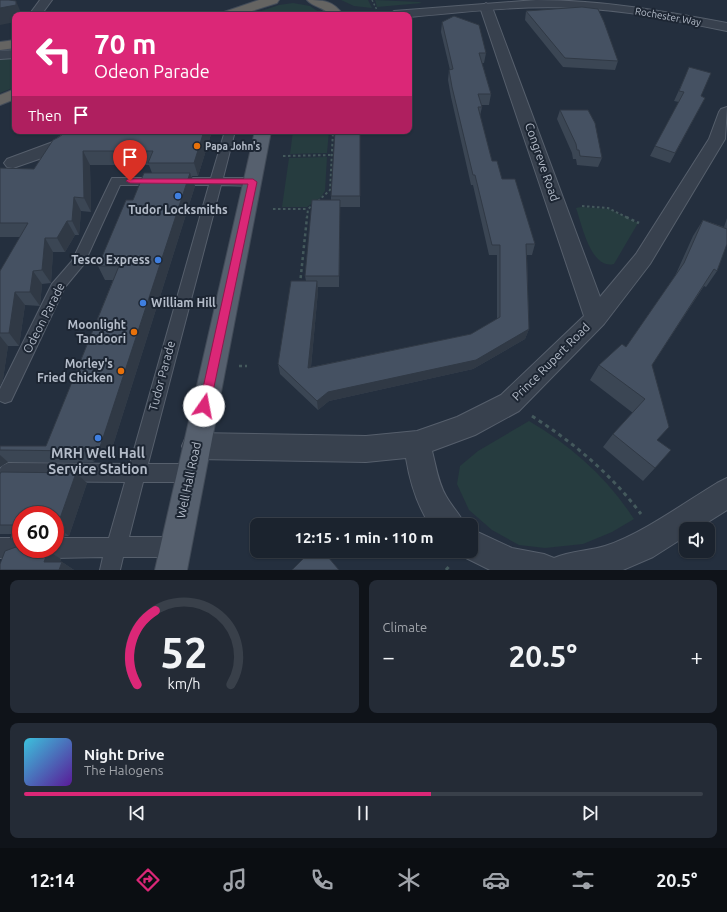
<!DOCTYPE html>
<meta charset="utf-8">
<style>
:root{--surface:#1b232e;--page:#242b36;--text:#f1f3f6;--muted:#a0a4aa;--line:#39404a;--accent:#db2777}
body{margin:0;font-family:Ubuntu,sans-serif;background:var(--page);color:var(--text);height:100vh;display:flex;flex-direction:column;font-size:15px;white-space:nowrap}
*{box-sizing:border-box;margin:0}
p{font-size:13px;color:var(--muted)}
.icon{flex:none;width:22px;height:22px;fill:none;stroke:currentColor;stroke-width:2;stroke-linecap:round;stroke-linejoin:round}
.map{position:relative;height:570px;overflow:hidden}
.side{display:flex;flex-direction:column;gap:10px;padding:10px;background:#0f1319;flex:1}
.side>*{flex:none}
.banner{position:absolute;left:12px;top:12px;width:400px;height:122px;border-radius:8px;box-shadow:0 1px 3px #0004,0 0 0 1px var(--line);background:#db2777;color:#fff;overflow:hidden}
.tools{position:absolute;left:679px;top:522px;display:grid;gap:8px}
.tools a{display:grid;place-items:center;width:36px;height:36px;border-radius:8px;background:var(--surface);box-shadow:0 1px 3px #0004,0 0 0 1px var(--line);font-size:20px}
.speed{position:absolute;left:12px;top:506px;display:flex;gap:8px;font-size:20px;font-weight:700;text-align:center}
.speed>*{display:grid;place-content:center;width:52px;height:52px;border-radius:50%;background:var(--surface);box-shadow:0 1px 3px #0004,0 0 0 1px var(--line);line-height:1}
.speed .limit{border:6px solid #d22;background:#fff;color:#111}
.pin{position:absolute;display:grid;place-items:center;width:34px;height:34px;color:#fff;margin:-41px -17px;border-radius:50% 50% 50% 0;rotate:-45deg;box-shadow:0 0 4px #0007}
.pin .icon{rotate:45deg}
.me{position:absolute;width:44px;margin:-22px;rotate:12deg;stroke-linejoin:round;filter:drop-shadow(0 0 3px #0008)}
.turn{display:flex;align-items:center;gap:14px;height:84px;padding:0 16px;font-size:18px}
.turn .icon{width:52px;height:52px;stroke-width:2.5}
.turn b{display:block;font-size:28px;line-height:34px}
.then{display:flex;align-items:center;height:38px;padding:0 16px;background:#0003;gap:8px;font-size:15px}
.big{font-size:30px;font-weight:700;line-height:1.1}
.side .widget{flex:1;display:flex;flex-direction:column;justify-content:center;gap:6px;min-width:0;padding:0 14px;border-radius:8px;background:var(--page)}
.side .dial{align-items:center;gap:0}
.dial svg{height:104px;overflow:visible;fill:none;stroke:var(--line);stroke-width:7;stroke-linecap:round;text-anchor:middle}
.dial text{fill:var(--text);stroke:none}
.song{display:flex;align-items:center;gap:12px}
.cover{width:48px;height:48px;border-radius:6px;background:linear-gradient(135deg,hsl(190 70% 55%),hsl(270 70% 35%))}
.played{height:4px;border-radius:2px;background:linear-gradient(90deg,var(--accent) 60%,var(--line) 60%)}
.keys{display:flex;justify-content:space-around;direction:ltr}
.heat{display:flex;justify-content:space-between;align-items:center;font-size:22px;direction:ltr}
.side .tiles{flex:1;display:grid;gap:10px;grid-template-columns:1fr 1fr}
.widget:last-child{grid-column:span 2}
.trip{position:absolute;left:250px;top:518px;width:228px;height:40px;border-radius:8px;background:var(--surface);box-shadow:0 1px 3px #0004,0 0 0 1px var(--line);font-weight:700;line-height:40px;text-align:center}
.tab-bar{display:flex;height:64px;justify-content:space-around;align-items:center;background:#0b0e12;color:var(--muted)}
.tab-bar .icon{width:28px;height:28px}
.tab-bar .current{color:var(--accent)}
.tab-bar b{font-size:18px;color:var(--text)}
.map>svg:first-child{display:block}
.green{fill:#263c3f}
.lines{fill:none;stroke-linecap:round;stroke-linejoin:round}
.service-casing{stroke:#565f6c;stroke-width:2}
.minor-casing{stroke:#565f6c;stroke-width:2}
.tertiary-casing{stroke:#565f6c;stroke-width:2}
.primary-casing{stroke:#414a57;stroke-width:2}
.trunk-casing{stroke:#434c59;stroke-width:2}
.path-far3{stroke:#44595c;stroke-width:1.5;stroke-dasharray:2 2;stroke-linecap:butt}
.path-far2{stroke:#44595c;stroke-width:2;stroke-dasharray:2.5 2.5;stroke-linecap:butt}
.path-far1{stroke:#44595c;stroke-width:2.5;stroke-dasharray:3 3;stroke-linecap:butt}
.path{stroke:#44595c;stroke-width:3;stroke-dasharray:4 4;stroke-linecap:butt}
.service{fill:#38414e;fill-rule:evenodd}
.minor{fill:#38414e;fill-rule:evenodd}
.tertiary{fill:#38414e;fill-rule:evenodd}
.primary{fill:#56606e;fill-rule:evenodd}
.trunk{fill:#656462;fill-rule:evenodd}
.wall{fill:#3b4654}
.shaded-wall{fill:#303945}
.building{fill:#455162;stroke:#303945}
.route{fill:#db2777;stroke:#8e194d}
.food-dot{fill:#e8710a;stroke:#1d2633;stroke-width:1.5}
.shop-dot{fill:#3f7fe0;stroke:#1d2633;stroke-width:1.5}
.labels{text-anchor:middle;stroke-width:4;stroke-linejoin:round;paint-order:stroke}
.far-street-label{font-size:10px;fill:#b4bcc9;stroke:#1d2633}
.far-poi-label{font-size:10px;font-weight:bold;fill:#b4bcc9;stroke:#1d2633;text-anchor:start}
.street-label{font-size:12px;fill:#b4bcc9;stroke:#1d2633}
.poi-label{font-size:12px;font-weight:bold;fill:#b4bcc9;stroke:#1d2633;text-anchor:end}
.near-poi-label{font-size:14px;font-weight:bold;fill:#b4bcc9;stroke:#1d2633}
</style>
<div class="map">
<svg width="727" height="570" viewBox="0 0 727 570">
<rect width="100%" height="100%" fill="#242f3e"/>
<g class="green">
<path d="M341,0H368L372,8L354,6Z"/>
<path d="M375,0L419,2L422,3L377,7Z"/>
<path d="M293,3L310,6L323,15H250L279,5Z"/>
<path d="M15,58V87L0,93V59Z"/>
<path d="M293,131H329L327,153L290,154Z"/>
<path d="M327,157L325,191L321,197L307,207H282L289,158Z"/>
<path d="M581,207L609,209L638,223L614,264C591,270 582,225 576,208Z"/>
<path d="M529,421C572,446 607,478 634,519L612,532L583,544L545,548L519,545L492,530L469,510L457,484L460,466L478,451Z"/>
</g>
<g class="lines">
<g class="service-casing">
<g id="service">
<path d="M225,131H235L223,178H253L259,182L253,186L221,185L148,464H190L196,467L199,473L196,479L190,482H143L129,537H175L182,540L185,547L182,554L175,557H123L120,570H100L103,557L55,558L48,555L46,549H55V538H109L125,482L13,481L7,497L0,499V469L2,466L8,463L130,464L209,185H120L84,264L65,287L11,401L5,403L0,401V389L52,284L72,261L112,178H211Z"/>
<path d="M0,538H21V549H30L28,555L21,558H0Z"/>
</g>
</g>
<g class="minor-casing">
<g id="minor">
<path d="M40,0H52L41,15H29Z"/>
<path d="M486,3L492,7L600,297L636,254L709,139L719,112L721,109L727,107L725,139L650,264L604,324L519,411L475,435L432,451C436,466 438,483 446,496C452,507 460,514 465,525H430C417,505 410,482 406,458L366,462L196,459L186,455L182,446L186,437L196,433L366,436L417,431L457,417L501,395L584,316L480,7Z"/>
<path d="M68,131H86L65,150L13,168L7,167L4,163L7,159L53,142Z"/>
<path d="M727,478V510L697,529H686V536L653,557L623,570H490L460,555L458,551H471V529L512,548L544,554L554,558C570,551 588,551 605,546C640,535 684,503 717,483Z"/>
</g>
</g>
<g class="tertiary-casing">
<g id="tertiary">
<path d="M536,0C601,0 663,11 727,23V31C677,21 627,10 576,8C520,5 465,12 409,17V15H388L394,11Z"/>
<path d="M15,50V58L0,59V51Z"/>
</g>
</g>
<g class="primary-casing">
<path id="primary" d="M255,131H271L187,570H155Z"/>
</g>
<g class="trunk-casing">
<g id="trunk">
<path d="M259,0H279L277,3L239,15H222L224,12Z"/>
<path d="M307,0C323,0 334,1 343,15H330C324,7 313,7 307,0Z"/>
<path d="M15,40V48L0,50V42Z"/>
<path d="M15,89V99L0,105V95Z"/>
</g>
</g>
<path class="path-far3" d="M372,0L377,10"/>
<g class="path-far2">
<path d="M283,156L332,155"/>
<path d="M318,201L330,190L333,131"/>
<path d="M582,206L608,208L628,218"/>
<path d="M273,209H308"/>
<path d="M307,218L308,209L314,204"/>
</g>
<g class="path-far1">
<path d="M626,217L639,223"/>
<path d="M300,284L307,217"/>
<path d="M239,366H247"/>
</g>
<g class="path">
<path d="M532,416C574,443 611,474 641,514"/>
<path d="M446,570L451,564"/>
</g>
<use href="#service" class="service"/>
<use href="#minor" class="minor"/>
<use href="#tertiary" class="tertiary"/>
<use href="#primary" class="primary"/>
<use href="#trunk" class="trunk"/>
</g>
<g class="wall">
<path d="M526,11L618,61L615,70L563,67L525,20Z"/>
<path d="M442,22L486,53L484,63H482L491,94L489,105H481L482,107L480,116L492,161L535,244L532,255H527L529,329L525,339L473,369L329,401L318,410L280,374L278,364L306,281L305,276L331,200V196L360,131V207H340L339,287H318V291L311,367L471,334L497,319V255H489L473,185H471L451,97L448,80L449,70H450L441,32Z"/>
<path d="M685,77L701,96L705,98L670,163L650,156L655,146L679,102L674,101Z"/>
<path d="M560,110L602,158L598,167L577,165L576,159H573L572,153L557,119Z"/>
<path d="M212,131L198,176H192L195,186L109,458H95L94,462H8L0,467V446H46L113,280H105L98,266L133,200L152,173L149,165H90L91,212L81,211L79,235H75L65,252H53L51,283L42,284L40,306L25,305L19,346H8L3,379L0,386V271L20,237H0V168L34,169L53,140Z"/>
<path d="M727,218V245H726L717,271L706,287L704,286L652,365L657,440L655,468L643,481L603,447L613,434L633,413L590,380L599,365L626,347L675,276L693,236L703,220L724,227Z"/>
<path d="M76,473L87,483L69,536L55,537V515H21V549H45V550L61,559L60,562H62L74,570H0L16,547L17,543L10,539L12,534H0V474Z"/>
</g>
<g class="shaded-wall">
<path d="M16,1L22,15H15V22L0,25V8Z"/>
<path d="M204,131H212L198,176L194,163Z"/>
<path d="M83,151L90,165L91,212L84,198Z"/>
<path d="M190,173L195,186L109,458L100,447Z"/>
<path d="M74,197L81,211L79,235L72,221Z"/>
<path d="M340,200V211L339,287V276Z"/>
<path d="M67,221L75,235L65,252L57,238Z"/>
<path d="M45,238L53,252L51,283L42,270Z"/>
<path d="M33,271L42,284L40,306L30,292Z"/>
<path d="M317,281L318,291L310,377L308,368Z"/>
<path d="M15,292L25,305L19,346L9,333Z"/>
<path d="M529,329L525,339L473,369L329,401L318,410L317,401L328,392Z"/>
<path d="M0,336L8,346L3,379L0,386Z"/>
<path d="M85,447L95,458L94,462L84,451Z"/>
<path d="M0,455L8,462L0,467Z"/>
<path d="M76,473L87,483L69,536L57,527Z"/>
<path d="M36,549H45L47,555L48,551L61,559L57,570L44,562Z"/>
<path d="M62,562L74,570H59Z"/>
</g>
<g class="building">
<path d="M0,0H9L16,1V5L0,8Z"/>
<path d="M582,7L598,9L604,22L618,61L565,58L526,11Z"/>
<path d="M454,16L479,25L486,53H479L491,94H478L482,107H478L492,161H497L502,179H515L535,244H526L529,329L476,360L328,392L317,401L278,364L291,281H317L308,368L471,334L500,317V245H492L475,175H473L452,87L449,70L453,69L442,22Z"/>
<path d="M689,67L711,73L701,96L705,98L675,153L655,146L684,92L679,91Z"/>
<path d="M560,110H588L595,123L602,158L580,156L579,150H577L576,144Z"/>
<path d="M67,131H204L194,163H148L153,151H83L84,198L74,197L72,221H67L57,238H45L42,270L33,271L30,292H15L9,333H0V271L28,223H0V168L34,169L53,140L59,137Z"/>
<path d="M335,131H360V196H331Z"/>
<path d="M144,173H190L100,447H85L84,451L0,450V446H46L119,266H98L126,200H133Z"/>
<path d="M312,200H340L339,276H305Z"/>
<path d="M703,220L727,229V244L717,271L714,269L652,365L669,427L657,440L671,450L655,468L613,434L645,399L599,365L622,344L626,347L684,263Z"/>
<path d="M1,472L76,473L57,527H55V515H21V549H40L48,551L44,562H62L59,570H0V564L5,551L16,547L18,539H10L15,525H0V474Z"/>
<path d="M311,551H323L339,570H292Z"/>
</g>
<path class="route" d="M128,179H253L257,182L210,406L208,409L204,411L201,409L199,406L248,184L130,183L126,181Z"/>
<g class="food-dot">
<circle cx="197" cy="146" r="4"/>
<circle cx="134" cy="332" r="4"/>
<circle cx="121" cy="371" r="4"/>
</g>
<g class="shop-dot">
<circle cx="178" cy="196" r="4"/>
<circle cx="158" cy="260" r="4"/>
<circle cx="143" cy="303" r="4"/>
<circle cx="98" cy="438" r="4"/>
</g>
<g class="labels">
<g class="far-street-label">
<text transform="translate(668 16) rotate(10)" y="4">Rochester Way</text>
</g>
<g class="far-poi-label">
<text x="205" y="150">Papa John's</text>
</g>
<g class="street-label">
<text transform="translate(542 162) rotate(71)" y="4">Congreve Road</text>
<text transform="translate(44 318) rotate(-63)" y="4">Odeon Parade</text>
<text transform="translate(551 362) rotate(-45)" y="4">Prince Rupert Road</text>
<text transform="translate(162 376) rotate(-75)" y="4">Tudor Parade</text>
<text transform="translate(189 480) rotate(-78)" y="4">Well Hall Road</text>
</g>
<g class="poi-label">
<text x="178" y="214" text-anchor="middle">Tudor Locksmiths</text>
<text x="150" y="264">Tesco Express</text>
<text x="151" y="307" text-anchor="start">William Hill</text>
<text x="126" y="329">Moonlight<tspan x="126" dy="14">Tandoori</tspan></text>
<text x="113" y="368">Morley's<tspan x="113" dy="14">Fried Chicken</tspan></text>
</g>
<g class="near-poi-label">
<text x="98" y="458">MRH Well Hall<tspan x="98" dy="16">Service Station</tspan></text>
</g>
</g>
</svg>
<div class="tools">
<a><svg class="icon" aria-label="sound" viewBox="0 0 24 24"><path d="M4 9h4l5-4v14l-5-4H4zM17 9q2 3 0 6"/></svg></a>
</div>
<div class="speed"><div class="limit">60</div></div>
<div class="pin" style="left:130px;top:181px;background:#d93025"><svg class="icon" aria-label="arrive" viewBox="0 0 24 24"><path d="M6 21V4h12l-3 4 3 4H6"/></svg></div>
<svg class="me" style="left:204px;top:406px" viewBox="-20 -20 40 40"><circle r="19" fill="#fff"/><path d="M0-13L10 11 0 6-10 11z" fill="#db2777"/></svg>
<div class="trip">12:15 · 1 min · 110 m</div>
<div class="banner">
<div class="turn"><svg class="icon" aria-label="left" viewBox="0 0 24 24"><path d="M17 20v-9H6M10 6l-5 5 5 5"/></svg><div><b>70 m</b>Odeon Parade</div></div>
<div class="then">Then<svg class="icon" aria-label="arrive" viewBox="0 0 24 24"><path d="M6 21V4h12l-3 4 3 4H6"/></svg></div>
</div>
</div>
<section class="side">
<div class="tiles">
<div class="widget dial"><svg viewBox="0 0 100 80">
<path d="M14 69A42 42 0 1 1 86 69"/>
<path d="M14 69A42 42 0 0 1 28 12" stroke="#db2777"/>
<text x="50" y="56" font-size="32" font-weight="700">52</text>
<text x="50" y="72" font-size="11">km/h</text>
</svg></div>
<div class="widget"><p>Climate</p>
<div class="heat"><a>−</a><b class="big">20.5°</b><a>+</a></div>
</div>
<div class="widget">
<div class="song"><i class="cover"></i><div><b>Night Drive</b><p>The Halogens</p></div></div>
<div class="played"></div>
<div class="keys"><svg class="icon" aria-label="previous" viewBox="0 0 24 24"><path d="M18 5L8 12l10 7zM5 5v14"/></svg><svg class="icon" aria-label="pause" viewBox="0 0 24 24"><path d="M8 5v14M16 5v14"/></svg><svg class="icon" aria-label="next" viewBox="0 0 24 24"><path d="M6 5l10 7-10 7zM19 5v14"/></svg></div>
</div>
</div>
</section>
<nav class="tab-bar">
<b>12:14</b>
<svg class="icon current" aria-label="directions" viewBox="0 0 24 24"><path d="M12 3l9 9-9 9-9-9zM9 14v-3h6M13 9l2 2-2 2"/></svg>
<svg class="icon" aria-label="music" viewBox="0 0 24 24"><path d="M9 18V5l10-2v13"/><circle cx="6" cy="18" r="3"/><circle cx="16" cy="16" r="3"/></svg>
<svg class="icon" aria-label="phone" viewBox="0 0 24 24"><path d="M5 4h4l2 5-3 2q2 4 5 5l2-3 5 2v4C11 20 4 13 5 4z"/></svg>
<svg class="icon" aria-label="climate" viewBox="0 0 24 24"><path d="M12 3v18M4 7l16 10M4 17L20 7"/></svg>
<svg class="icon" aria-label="car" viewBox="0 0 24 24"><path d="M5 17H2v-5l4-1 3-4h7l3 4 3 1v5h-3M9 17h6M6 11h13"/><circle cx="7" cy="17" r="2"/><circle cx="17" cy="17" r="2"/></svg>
<svg class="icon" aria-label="filters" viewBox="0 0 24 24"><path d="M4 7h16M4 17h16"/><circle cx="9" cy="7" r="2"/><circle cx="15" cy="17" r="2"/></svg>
<b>20.5°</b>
</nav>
